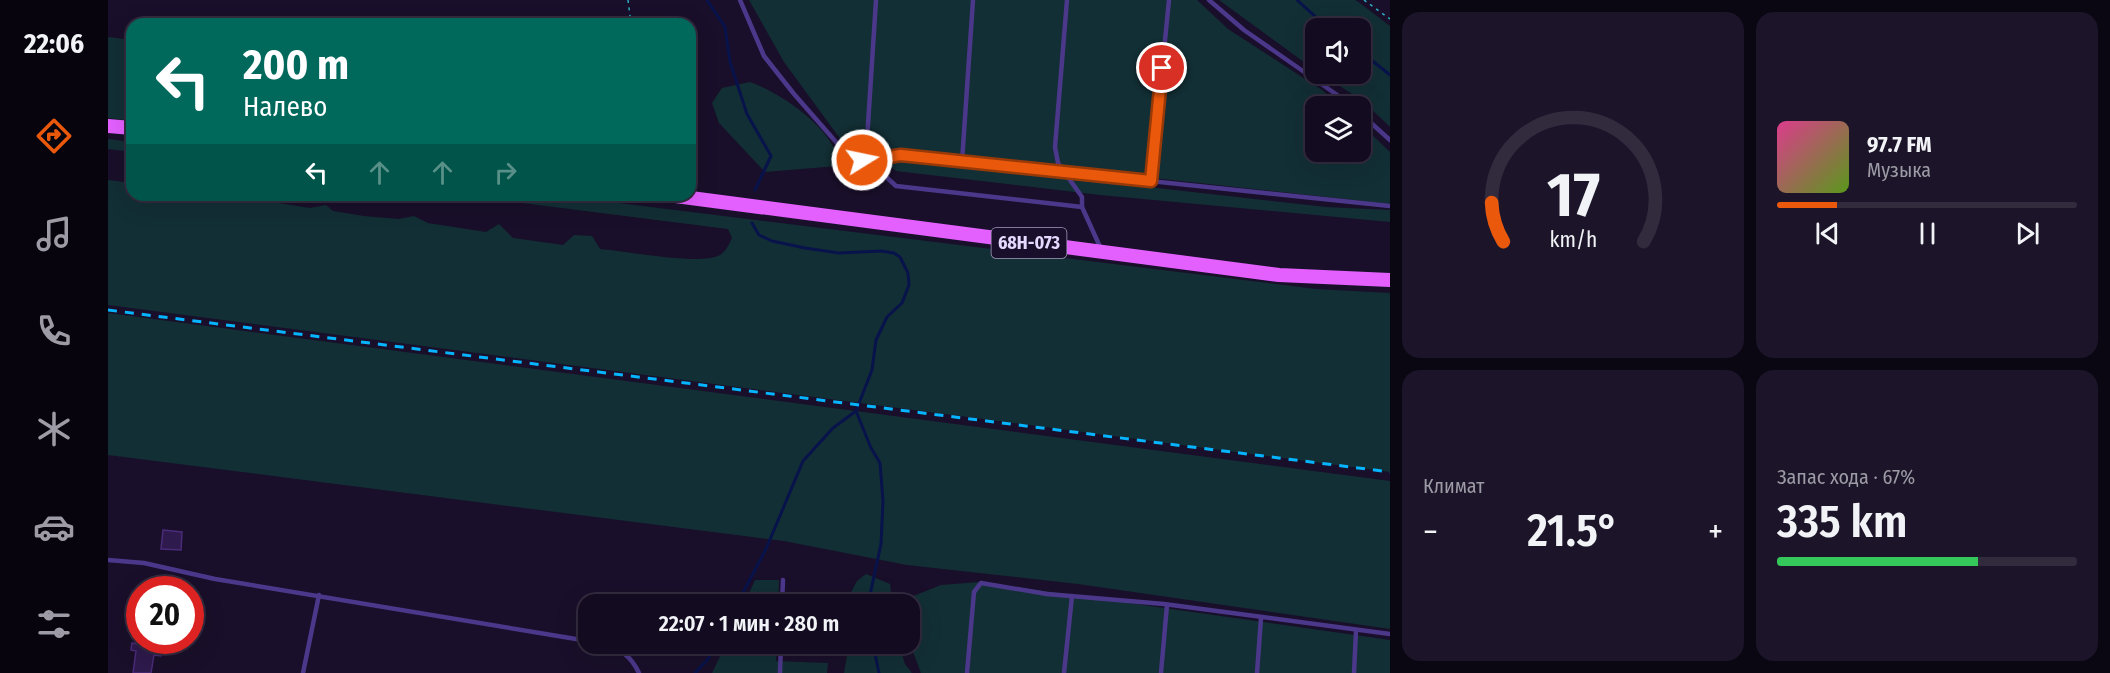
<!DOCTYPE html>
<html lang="ru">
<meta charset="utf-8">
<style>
:root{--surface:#130b20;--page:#1c1429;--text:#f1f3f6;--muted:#9d9ba5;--line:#322b3e;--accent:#ea580c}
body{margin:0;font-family:"Fira Sans Condensed",sans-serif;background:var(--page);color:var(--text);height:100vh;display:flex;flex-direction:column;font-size:22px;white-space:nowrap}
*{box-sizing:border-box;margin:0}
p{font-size:20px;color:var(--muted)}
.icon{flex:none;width:33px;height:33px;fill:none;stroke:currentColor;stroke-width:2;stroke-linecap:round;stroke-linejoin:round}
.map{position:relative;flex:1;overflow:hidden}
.panel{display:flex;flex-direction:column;gap:12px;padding:12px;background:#0a0612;width:720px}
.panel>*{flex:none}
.banner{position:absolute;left:18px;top:18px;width:570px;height:183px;border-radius:18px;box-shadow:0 6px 24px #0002,0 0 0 2px var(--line);background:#00695c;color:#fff;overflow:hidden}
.buttons{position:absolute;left:1197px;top:18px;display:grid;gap:12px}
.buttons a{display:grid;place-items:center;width:66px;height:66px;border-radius:12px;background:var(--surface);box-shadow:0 6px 24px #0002,0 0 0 2px var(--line);font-size:30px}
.speed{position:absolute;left:18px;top:576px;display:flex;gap:12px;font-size:30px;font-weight:700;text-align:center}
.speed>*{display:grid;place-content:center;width:78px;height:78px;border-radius:50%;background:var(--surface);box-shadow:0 6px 24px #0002,0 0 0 2px var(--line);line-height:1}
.speed .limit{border:9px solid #d22;background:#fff;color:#111}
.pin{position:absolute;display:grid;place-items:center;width:51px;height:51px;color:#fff;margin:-26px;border:3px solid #fff;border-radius:50%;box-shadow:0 2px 6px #0007}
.me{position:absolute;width:66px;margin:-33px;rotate:80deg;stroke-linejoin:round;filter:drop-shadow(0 0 4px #0008)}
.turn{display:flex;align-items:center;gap:21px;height:126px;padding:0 18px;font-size:27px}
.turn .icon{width:78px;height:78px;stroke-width:2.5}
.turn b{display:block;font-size:42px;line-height:51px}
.lanes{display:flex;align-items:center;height:57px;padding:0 18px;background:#0003;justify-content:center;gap:30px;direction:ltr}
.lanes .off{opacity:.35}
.big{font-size:45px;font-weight:600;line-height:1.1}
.panel .card{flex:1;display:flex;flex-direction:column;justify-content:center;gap:9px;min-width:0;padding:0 21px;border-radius:18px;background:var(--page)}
.panel .dial{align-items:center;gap:0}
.dial svg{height:156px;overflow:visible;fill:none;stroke:var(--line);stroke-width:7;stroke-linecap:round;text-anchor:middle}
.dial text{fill:var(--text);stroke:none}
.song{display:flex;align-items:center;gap:18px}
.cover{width:72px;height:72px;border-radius:9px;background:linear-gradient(135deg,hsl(330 70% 55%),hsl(90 70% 35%))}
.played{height:6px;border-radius:3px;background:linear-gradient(90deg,var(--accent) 20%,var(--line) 20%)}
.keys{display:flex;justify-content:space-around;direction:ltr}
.heat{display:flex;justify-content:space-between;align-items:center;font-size:33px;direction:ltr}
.charge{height:9px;border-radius:4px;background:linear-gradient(90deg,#34c759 67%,var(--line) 0)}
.panel .tiles{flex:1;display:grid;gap:12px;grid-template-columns:repeat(2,1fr)}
.trip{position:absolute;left:470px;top:594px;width:342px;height:60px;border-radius:18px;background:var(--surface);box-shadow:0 6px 24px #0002,0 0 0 2px var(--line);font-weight:600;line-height:60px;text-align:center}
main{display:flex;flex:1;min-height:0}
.dock{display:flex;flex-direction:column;width:108px;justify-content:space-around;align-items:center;background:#08040d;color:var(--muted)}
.dock .icon{width:42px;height:42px}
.dock .on{color:var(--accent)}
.dock b{font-size:27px;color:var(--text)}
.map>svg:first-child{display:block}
.green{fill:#122f35}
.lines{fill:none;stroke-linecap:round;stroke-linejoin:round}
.stream{stroke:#08134b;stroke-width:3}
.building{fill:#2e1a4c;stroke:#4a2b79;stroke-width:1.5}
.path{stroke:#2aadc1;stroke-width:1.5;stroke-dasharray:3 4.5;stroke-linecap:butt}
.service{stroke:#4c388b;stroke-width:4.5}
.primary{stroke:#e360ff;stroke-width:14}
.rail{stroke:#05b5ff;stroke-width:3;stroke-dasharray:9 8;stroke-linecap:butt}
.route-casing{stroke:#983908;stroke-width:15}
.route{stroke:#ea580c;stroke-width:10}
.labels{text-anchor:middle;stroke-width:6;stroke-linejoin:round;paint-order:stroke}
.shield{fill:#190f2a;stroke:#a89cbf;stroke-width:1.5}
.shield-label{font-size:18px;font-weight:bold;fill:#e5d9ff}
</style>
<main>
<nav class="dock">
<b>22:06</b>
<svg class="icon on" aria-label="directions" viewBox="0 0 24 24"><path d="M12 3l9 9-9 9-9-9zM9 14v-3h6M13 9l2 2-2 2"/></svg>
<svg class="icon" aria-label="music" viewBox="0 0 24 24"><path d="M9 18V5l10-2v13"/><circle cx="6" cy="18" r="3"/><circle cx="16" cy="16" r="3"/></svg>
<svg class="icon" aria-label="phone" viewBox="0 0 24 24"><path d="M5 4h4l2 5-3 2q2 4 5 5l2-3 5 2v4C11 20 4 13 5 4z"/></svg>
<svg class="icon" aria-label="climate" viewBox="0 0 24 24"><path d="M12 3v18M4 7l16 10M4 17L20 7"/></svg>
<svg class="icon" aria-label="car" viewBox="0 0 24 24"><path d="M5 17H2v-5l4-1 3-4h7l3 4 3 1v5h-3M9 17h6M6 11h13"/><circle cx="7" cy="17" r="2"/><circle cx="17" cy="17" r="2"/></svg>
<svg class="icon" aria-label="filters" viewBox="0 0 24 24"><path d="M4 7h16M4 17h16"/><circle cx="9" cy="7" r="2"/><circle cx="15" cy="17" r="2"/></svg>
</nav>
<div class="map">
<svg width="1282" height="673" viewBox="0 0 1282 673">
<rect width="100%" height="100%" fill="#190f2a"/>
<g class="green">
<path d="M641,0H1089L1120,29L1214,90L1233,106H1208V152H1252L1253,124L1282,152V204L736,144L676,62Z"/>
<path d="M1111,0H1247L1252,3L1282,26V127L1255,101L1213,74H1252V28H1208L1207,70Z"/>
<path d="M0,37L24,40V121L0,118Z"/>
<path d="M642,82C670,92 712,120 726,148C729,153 728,161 729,166L657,172L611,123L604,103L614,88Z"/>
<path d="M0,139L24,142V152L0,149Z"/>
<path d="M793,159L1218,207L1282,210V222L992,195L788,171L780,165L783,160Z"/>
<path d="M0,180L24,183V195H143L158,201L202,208L218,205L225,211L256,216L291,219L306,216L320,223L378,232L391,224L405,238L455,245L466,235L484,236L492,249C518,251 589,265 610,256C618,252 620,246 624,238L620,229L351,195H446L1208,289L1282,293V472L0,305Z"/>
<path d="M0,313L1282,481V629L970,584L799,565L676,541L0,455Z"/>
<path d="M758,574L782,584L784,604H737L749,581Z"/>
<path d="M647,580H671L670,604H636Z"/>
<path d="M872,582L1282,640V673H813L801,641L803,597L833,585Z"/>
<path d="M618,644H669L668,661L720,663L719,673H604Z"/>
<path d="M741,644H791L797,664L804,673H736Z"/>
</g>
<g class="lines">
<g class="stream">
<path d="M599,0L617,27L622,62L639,114L663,156L647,190"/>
<path d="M1189,0L1220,28"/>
<path d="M1252,51L1282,75"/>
<path d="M748,411L763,448L772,463L775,501L773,544L760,604"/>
<path d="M629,604L658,549L695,461L725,428L748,411L764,370L768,340L779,317L794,303L801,285L800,273L792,257L786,253L773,251L731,253L697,248L664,241L651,235L644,223"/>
<path d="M765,644L771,673"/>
<path d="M587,673L600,659L608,644"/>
</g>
</g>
<g class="building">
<path d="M55,530L74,532L73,550L53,549Z"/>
<path d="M24,643L55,648L53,656L46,655L43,673H25L28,651L23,650Z"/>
</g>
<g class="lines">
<g class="path">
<path d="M520,0L523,24"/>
<path d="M1256,0L1282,19"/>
</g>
<g class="service">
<path d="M632,0L656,56L686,94L742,158L763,163L788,186L974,207"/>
<path d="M959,0L947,147L950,163L974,197V207L993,249"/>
<path d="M1101,0L1136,30L1245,106"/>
<path d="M1252,113L1282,140"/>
<path d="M754,160L759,140L768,0"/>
<path d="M854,162L865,0"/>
<path d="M763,163L778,156L793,155L1282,206"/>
<path d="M1043,181L1061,0"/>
<path d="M0,560L36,563L107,579L480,641"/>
<path d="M674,604L675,580"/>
<path d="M493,644C512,648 523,656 531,673"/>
<path d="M195,673L211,595"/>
<path d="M672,673L673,644"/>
<path d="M859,673L866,592L873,583L939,594L1056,604L1282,634"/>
<path d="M956,673L964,596"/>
<path d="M1053,673L1059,605"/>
<path d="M1149,673L1153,618"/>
<path d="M1246,673L1248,631"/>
</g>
<g class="primary">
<path d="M0,126L24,128"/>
<path d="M560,195L1171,275L1282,280"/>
</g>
<path class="rail" d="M0,310L1282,472"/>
</g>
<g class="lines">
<g class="route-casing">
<path id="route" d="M754,160C767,164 779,156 793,155L1043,181L1054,68"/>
</g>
<use href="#route" class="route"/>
</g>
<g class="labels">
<rect class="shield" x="883.5" y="228" width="75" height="30" rx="4.5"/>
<g class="shield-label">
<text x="921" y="249">68Н-073</text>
</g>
</g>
</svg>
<div class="buttons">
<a><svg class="icon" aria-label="sound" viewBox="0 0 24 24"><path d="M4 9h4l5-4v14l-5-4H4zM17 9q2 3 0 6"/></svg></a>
<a><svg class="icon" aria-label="layers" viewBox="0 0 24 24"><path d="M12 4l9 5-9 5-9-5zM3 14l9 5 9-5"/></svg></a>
</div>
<div class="speed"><div class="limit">20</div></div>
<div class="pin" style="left:1054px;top:68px;background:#d93025"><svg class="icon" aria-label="arrive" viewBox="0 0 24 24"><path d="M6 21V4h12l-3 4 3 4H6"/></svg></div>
<svg class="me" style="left:754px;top:160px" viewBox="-20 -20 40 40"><circle r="17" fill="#ea580c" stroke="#fff" stroke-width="3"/><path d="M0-11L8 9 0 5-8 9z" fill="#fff"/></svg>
<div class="trip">22:07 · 1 мин · 280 m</div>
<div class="banner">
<div class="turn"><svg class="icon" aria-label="left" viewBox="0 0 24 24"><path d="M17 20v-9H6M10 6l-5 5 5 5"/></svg><div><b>200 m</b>Налево</div></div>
<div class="lanes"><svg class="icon" aria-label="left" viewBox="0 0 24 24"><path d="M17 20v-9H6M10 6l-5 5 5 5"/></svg><svg class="icon off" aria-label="ahead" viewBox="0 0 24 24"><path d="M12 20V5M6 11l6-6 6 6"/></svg><svg class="icon off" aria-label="ahead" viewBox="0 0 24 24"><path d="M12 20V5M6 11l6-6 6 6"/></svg><svg class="icon off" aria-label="right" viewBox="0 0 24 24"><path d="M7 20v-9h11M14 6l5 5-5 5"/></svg></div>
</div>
</div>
<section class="panel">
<div class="tiles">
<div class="card dial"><svg viewBox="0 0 100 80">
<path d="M14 69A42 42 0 1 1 86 69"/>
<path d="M14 69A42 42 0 0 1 8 49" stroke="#ea580c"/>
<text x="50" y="56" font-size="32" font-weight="700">17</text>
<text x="50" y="72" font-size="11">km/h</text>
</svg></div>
<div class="card">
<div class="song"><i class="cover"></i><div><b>97.7 FM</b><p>Музыка</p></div></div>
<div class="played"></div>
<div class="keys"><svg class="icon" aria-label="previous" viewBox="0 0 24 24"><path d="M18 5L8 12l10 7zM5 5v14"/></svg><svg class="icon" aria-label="pause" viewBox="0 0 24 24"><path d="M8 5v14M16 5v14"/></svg><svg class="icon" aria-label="next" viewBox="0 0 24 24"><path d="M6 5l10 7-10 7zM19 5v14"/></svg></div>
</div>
<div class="card"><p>Климат</p>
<div class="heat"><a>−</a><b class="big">21.5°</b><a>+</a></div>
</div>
<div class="card"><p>Запас хода · 67%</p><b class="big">335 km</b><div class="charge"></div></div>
</div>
</section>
</main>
